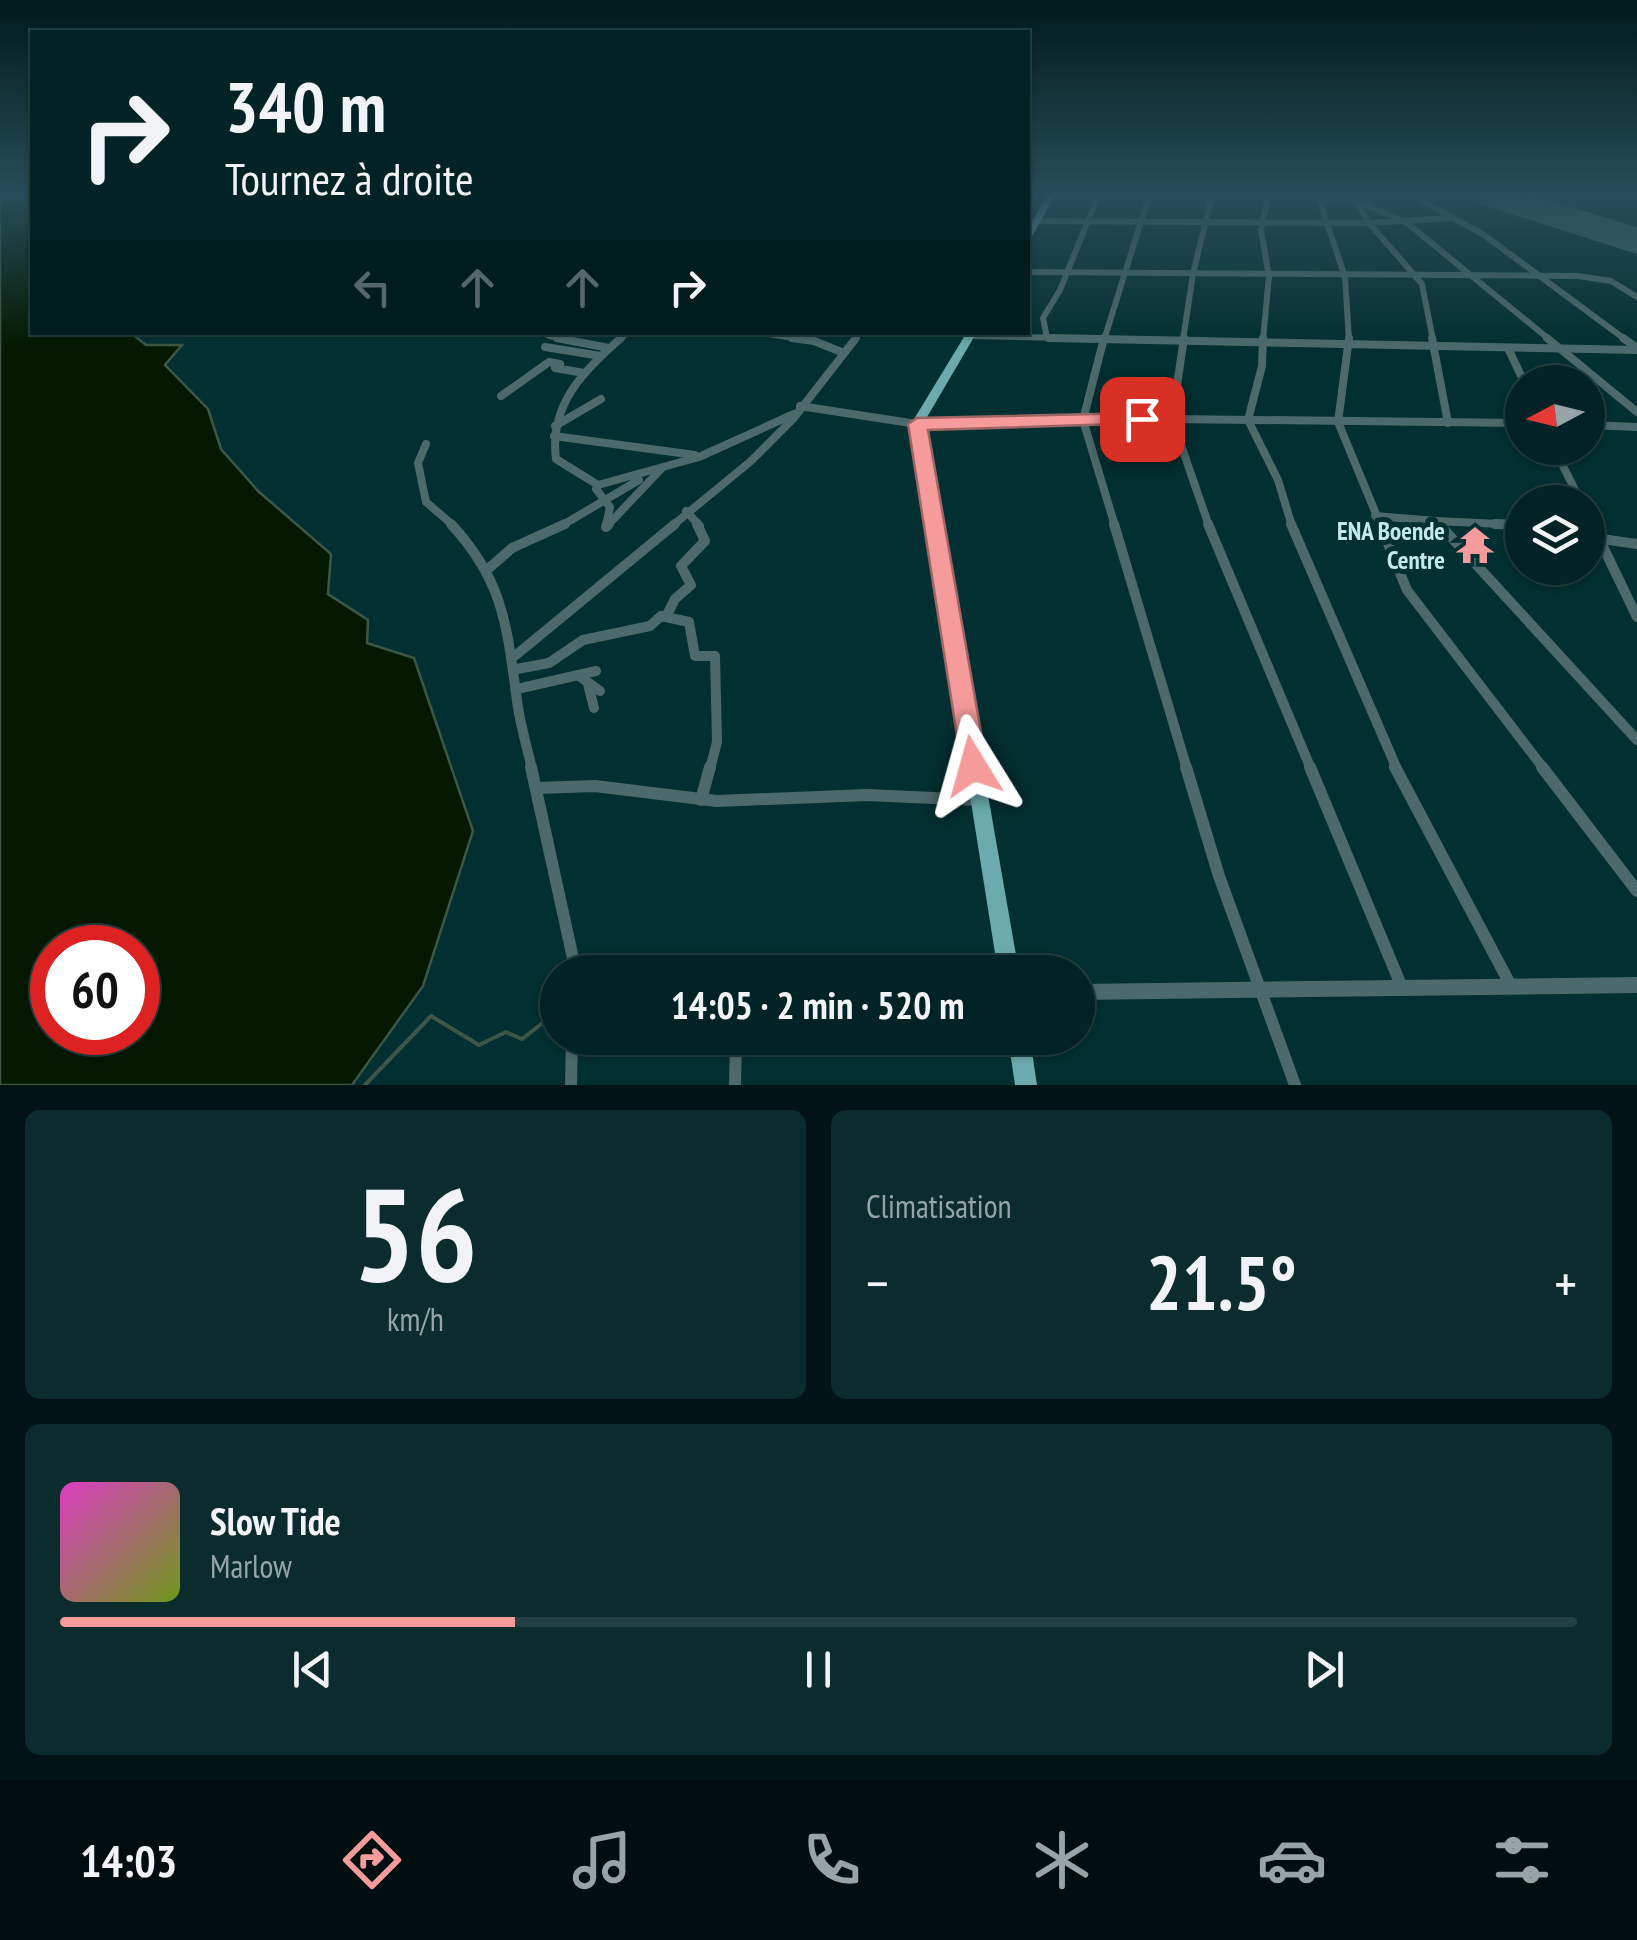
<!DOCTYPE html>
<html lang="fr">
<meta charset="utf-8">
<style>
:root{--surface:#022325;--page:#0c2b2d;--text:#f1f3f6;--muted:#96a4a7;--line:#234042;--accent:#f59b9c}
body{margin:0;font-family:"PT Sans Narrow",sans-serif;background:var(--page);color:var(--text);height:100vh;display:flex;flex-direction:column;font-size:38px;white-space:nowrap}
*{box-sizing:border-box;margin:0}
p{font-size:32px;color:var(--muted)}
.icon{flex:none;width:55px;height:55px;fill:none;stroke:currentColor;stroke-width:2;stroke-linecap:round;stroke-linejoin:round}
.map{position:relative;height:1085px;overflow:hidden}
.drawer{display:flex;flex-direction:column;gap:25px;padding:25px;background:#011314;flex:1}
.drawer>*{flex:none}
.banner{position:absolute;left:30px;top:30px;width:1000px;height:305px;border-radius:0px;box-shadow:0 2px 8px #0004,0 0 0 2px var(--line);background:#022325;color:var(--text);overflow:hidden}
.needle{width:65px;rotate:263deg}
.buttons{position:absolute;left:1505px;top:365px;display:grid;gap:20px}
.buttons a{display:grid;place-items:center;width:100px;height:100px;border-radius:50%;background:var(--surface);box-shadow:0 2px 8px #0004,0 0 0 2px var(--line);font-size:50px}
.speed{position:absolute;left:30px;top:925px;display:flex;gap:20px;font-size:50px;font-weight:700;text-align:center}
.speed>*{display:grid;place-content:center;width:130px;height:130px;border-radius:50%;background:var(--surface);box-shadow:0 2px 8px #0004,0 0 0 2px var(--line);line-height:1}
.speed .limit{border:15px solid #d22;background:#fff;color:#111}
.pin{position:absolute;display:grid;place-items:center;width:85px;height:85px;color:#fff;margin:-42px;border-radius:20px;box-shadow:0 5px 15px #0006}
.me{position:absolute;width:110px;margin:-55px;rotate:352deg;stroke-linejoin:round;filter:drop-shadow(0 0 8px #0008)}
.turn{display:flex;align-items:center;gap:35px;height:210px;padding:0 30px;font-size:45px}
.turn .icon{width:130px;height:130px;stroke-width:2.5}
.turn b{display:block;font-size:70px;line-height:85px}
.lanes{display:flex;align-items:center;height:95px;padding:0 30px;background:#0003;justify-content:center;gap:50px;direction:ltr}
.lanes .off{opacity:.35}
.big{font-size:75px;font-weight:800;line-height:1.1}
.drawer .tile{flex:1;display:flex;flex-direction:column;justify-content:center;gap:15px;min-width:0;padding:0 35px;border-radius:15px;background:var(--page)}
.drawer .dial{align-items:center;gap:0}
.dial b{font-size:130px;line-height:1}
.song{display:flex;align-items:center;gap:30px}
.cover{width:120px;height:120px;border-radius:15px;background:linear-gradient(135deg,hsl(310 70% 55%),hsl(80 70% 35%))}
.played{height:10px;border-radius:5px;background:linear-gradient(90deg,var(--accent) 30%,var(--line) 30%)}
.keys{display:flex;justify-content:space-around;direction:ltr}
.heat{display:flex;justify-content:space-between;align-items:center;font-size:55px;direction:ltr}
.drawer .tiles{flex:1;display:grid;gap:25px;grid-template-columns:1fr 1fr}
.tile:last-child{grid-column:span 2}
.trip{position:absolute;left:540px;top:955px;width:555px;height:100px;border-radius:50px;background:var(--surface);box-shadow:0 2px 8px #0004,0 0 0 2px var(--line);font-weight:800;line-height:100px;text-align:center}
.dock{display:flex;height:160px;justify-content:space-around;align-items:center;background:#010e0f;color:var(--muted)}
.dock .icon{width:70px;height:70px}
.dock .current{color:var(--accent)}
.dock b{font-size:45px;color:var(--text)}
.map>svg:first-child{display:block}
.water{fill:#041900;stroke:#3d5746;stroke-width:2.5;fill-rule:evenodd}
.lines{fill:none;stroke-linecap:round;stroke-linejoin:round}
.stream{stroke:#3d5746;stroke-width:4}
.runway{fill:#406a6c;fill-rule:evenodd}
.minor-far3{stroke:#4c6a6b;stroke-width:6}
.minor-far2{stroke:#4c6a6b;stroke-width:8}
.minor-far1{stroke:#4c6a6b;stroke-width:10}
.minor{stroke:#4c6a6b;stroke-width:12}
.tertiary{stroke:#4c6a6b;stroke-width:16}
.primary{fill:#6baaad;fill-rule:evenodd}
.route{fill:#f59b9c;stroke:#9f6565;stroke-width:2.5}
.labels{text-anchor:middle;stroke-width:10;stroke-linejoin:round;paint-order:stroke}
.poi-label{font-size:25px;font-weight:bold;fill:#c3e8ea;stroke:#022f31;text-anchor:end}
</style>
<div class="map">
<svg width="1637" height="1085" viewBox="0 0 1637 1085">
<rect width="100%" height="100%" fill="#022f31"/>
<path class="water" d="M9,196H32V332L131,333L146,345H182L165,365L208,409L221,449L258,491L331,554L328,594L368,620L367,643L414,658L473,831L423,986L352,1085H0V202ZM52,948H138V1032H52Z"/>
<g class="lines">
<path class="stream" d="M365,1085L431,1016L479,1045L506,1032L522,1039L558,1011"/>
<path class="runway" d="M1475,196H1536L1637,227V254L1480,204Z"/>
<g class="minor-far3">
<path d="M1318,196L1345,277L1349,340"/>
<path d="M1413,196L1484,235L1626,340"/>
<path d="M1320,200H1355L1407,223L1550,340"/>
<path d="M1355,200L1369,223L1452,218"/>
<path d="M1028,221L1369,223L1422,284L1433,340"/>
<path d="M1028,272L1578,276L1611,281L1637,297"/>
<path d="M754,332L808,340"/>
<path d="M549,336L570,340"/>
<path d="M970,336L1168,340"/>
<path d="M1047,338L1043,318L1060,290L1098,196"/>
<path d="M619,340L628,332"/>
<path d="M854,340L860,332"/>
<path d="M1104,340L1149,196"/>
<path d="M1183,340L1193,274L1212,196"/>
<path d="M1263,340L1269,276L1261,230L1268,196"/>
</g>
<g class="minor-far2">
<path d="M557,338L609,348"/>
<path d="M621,338C583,371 549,405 556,459L598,485L699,457L794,414"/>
<path d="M792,338L814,341L844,353"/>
<path d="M1049,338L1637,350"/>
<path d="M1104,338L1083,420L1115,526"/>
<path d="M1184,338L1172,419L1209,526"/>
<path d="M1263,338L1262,366L1248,420L1278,480L1292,526"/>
<path d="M1349,338L1338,422L1381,526"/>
<path d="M1432,338L1448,423"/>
<path d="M1547,338L1637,412"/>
<path d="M1623,338L1637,348"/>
<path d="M545,347L601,356"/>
<path d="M1508,348L1524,382"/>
<path d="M501,396L549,362L560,364L555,368L584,373"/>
<path d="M800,406L917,424L1172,419L1522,423"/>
<path d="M1588,425L1637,427"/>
<path d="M555,426L601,399"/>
<path d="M554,436L695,455"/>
<path d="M426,444L418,463L426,502L454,526"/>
<path d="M1554,448L1581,502"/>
<path d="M598,485L596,489L610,507L606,526"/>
<path d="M686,511L700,526"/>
<path d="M1375,516L1436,521L1441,526"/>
<path d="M1588,516L1593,526"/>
<path d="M1436,521L1522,525"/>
<path d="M561,526L639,480"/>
<path d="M607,526L661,469"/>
<path d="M672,526L751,461L793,419L856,338"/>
</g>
<g class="minor-far1">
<path d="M451,524C504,581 507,627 517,701C520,724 527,747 532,769"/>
<path d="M607,524L606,527L609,524"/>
<path d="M1114,524L1187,769"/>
<path d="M1208,524L1311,769"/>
<path d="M1291,524L1397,769"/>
<path d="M1380,524L1407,590L1544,769"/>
<path d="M1439,524L1637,740"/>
<path d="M1495,524L1522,525"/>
<path d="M1592,524L1637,617"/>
<path d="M1588,537L1637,544"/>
<path d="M488,569L512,548L565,524"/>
<path d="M666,617L675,599L691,585L681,566L705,541L697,524"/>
<path d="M516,655L675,524"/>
<path d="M517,669L549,663L583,640L650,626L661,616L689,622L695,656H715L717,742L710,769"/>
<path d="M578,675L600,691"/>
<path d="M588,684L594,708"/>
<path d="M517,689L596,671"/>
</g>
<g class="minor">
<path d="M531,767L576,972"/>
<path d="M1186,767L1219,876L1295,1085"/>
<path d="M1310,767L1401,985"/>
<path d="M1395,767L1510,984"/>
<path d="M1542,767L1637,891"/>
<path d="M537,788L595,786L717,801L867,795L978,800"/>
<path d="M701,800L710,767"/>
<path d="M571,1085L572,1038"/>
<path d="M735,1085L736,1038"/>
</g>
<path class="tertiary" d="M1078,992L1637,985"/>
<g class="primary">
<path d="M1047,196H1055L1032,236L1028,238V230Z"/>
<path d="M967,332H977L923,424L1019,972H998L911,424Z"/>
<path d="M1008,1038H1030L1037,1085H1015Z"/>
</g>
</g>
<linearGradient id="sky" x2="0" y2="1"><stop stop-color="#011a1b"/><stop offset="0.56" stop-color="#284d5a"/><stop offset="1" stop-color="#284d5a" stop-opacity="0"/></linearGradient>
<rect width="1637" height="348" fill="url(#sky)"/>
<path class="route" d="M1142,413L1149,415V423L928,430L987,766L983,774L973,777L963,774L908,424L917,418Z"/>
<defs>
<g id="temple-bare" transform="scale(3)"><path d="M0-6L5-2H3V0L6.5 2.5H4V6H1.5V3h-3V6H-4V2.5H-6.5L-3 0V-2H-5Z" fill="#f59b9c" stroke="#022f31" stroke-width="2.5" paint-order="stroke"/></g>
</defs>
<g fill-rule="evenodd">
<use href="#temple-bare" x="1475" y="545"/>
</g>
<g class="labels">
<g class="poi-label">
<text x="1445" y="540">ENA Boende<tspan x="1445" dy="29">Centre</tspan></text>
</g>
</g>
</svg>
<div class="buttons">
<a><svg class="needle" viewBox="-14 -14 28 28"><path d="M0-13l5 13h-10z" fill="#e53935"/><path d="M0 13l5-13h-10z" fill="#96a4a7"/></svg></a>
<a><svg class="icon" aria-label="layers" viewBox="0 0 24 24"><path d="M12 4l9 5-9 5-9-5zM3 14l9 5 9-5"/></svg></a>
</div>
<div class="speed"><div class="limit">60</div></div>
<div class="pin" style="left:1142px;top:419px;background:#d93025"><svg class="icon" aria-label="arrive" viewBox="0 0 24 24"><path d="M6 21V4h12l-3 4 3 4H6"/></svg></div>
<svg class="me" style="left:973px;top:766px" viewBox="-20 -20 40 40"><path d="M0-17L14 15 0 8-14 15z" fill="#f59b9c" stroke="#fff" stroke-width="4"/></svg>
<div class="trip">14:05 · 2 min · 520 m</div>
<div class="banner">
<div class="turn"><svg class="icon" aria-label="right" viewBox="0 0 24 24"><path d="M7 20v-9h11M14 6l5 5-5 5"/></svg><div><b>340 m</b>Tournez à droite</div></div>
<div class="lanes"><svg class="icon off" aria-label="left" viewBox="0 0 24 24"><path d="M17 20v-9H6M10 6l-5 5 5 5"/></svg><svg class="icon off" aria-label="ahead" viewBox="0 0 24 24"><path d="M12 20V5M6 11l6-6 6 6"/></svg><svg class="icon off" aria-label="ahead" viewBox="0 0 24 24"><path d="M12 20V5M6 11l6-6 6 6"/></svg><svg class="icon" aria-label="right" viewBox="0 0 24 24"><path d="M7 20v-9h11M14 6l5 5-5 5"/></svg></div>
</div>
</div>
<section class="drawer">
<div class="tiles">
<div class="tile dial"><b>56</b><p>km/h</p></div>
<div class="tile"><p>Climatisation</p>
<div class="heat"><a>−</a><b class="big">21.5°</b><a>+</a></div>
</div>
<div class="tile">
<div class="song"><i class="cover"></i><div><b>Slow Tide</b><p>Marlow</p></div></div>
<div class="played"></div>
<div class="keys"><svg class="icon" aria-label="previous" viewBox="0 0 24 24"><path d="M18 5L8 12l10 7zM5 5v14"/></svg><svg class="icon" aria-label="pause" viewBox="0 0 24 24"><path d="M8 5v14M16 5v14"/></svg><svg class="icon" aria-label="next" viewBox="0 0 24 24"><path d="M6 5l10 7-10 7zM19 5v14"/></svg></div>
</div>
</div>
</section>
<nav class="dock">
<b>14:03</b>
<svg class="icon current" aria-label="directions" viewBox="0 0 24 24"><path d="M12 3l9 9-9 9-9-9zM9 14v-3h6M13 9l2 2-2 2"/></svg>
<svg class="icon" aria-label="music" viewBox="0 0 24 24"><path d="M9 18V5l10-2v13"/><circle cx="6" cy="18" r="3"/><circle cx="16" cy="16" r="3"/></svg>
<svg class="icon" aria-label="phone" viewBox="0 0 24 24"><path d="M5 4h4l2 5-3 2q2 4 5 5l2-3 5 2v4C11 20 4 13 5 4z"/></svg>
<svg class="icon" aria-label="climate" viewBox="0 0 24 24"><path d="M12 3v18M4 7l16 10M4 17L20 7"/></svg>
<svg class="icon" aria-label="car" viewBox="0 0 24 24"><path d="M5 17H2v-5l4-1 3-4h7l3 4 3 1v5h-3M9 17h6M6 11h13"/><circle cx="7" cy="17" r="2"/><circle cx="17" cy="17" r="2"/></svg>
<svg class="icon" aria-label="filters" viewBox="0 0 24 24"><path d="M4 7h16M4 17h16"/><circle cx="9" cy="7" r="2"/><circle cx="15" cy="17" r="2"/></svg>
</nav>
